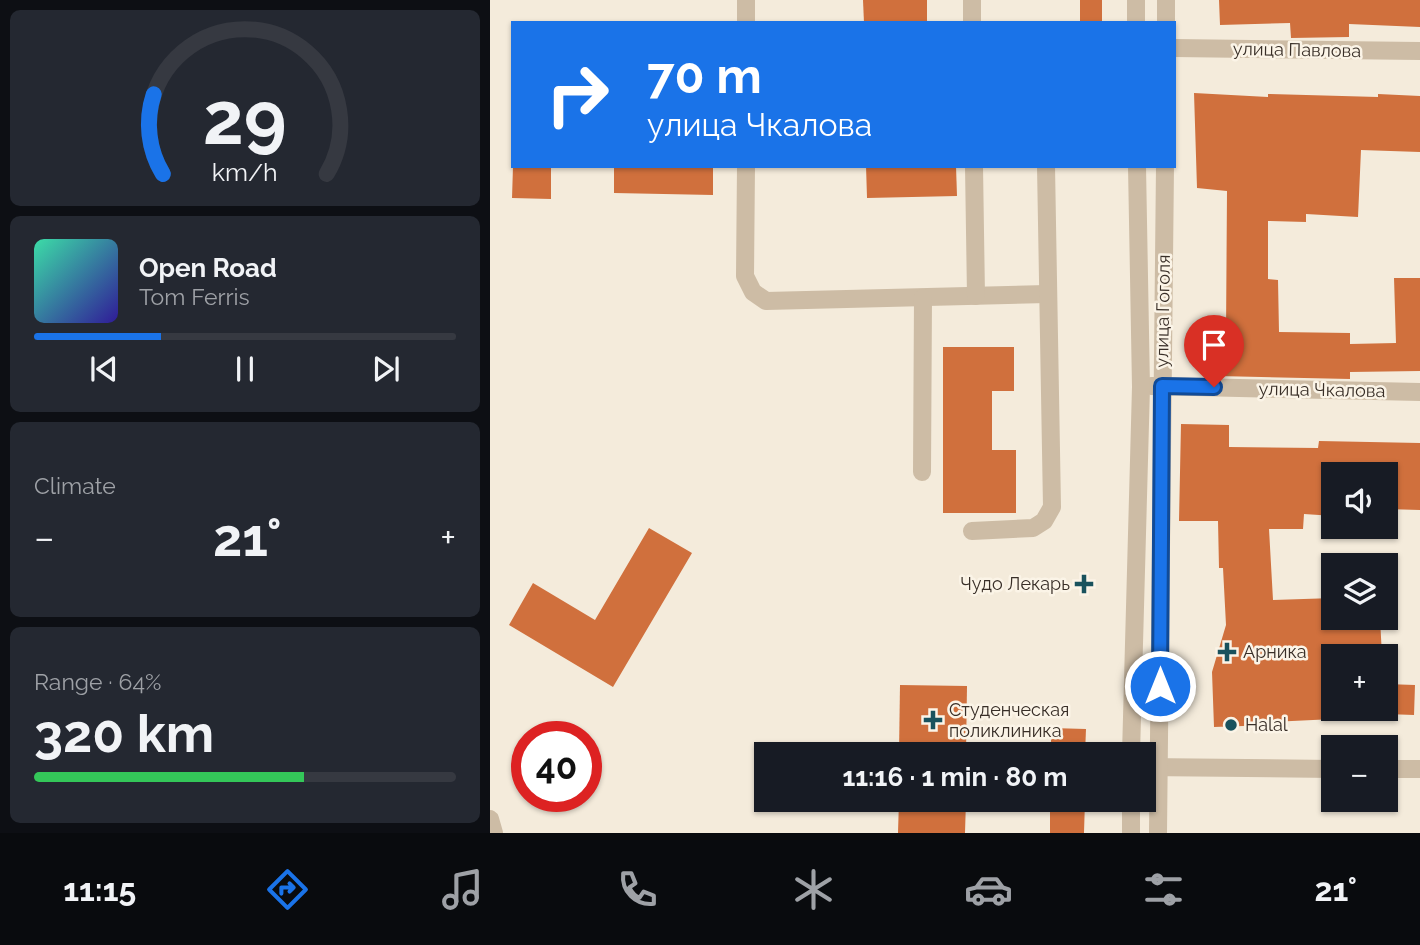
<!DOCTYPE html>
<meta charset="utf-8">
<style>
:root{--surface:#171b24;--page:#242831;--text:#f1f3f6;--muted:#9ea1a6;--line:#363941;--accent:#1a73e8}
body{margin:0;font-family:Raleway,sans-serif;background:var(--page);color:var(--text);height:100vh;display:flex;flex-direction:column;font-size:26px;white-space:nowrap}
*{box-sizing:border-box;margin:0}
p{font-size:23px;color:var(--muted)}
.icon{flex:none;width:38px;height:38px;fill:none;stroke:currentColor;stroke-width:2;stroke-linecap:round;stroke-linejoin:round}
.map{position:relative;flex:1;overflow:hidden}
.panel{display:flex;flex-direction:column;gap:10px;padding:10px;background:#0d0f14;width:490px}
.panel>*{flex:none}
.hud{position:absolute;left:21px;top:21px;width:665px;height:147px;border-radius:0px;box-shadow:0 2px 5px #0004;background:#1a73e8;color:#fff;overflow:hidden}
.controls{position:absolute;left:831px;top:462px;display:grid;gap:14px}
.controls a{display:grid;place-items:center;width:77px;height:77px;border-radius:0px;background:var(--surface);box-shadow:0 2px 5px #0004;font-size:35px}
.speed{position:absolute;left:21px;top:721px;display:flex;gap:14px;font-size:35px;font-weight:700;text-align:center}
.speed>*{display:grid;place-content:center;width:91px;height:91px;border-radius:50%;background:var(--surface);box-shadow:0 2px 5px #0004;line-height:1}
.speed .limit{border:10px solid #d22;background:#fff;color:#111}
.pin{position:absolute;display:grid;place-items:center;width:60px;height:60px;color:#fff;margin:-72px -30px;border-radius:50% 50% 50% 0;rotate:-45deg;box-shadow:0 0 7px #0007}
.pin .icon{rotate:45deg}
.me{position:absolute;width:77px;margin:-38px;rotate:0deg;stroke-linejoin:round;filter:drop-shadow(0 0 5px #0008)}
.turn{display:flex;align-items:center;gap:24px;height:147px;padding:0 21px;font-size:32px}
.turn .icon{width:91px;height:91px;stroke-width:2.5}
.turn b{display:block;font-size:49px;line-height:60px}
.big{font-size:52px;font-weight:700;line-height:1.1}
.panel .card{flex:1;display:flex;flex-direction:column;justify-content:center;gap:10px;min-width:0;padding:0 24px;border-radius:10px;background:var(--page)}
.panel .dial{align-items:center;gap:0}
.dial svg{height:182px;overflow:visible;fill:none;stroke:var(--line);stroke-width:7;stroke-linecap:round;text-anchor:middle}
.dial text{fill:var(--text);stroke:none}
.song{display:flex;align-items:center;gap:21px}
.cover{width:84px;height:84px;border-radius:10px;background:linear-gradient(135deg,hsl(160 70% 55%),hsl(250 70% 35%))}
.played{height:7px;border-radius:4px;background:linear-gradient(90deg,var(--accent) 30%,var(--line) 30%)}
.keys{display:flex;justify-content:space-around;direction:ltr}
.heat{display:flex;justify-content:space-between;align-items:center;font-size:38px;direction:ltr}
.charge{height:10px;border-radius:5px;background:linear-gradient(90deg,#34c759 64%,var(--line) 0)}
.trip{position:absolute;left:264px;top:742px;width:402px;height:70px;border-radius:0px;background:var(--surface);box-shadow:0 2px 5px #0004;font-weight:700;line-height:70px;text-align:center}
.tab-bar{display:flex;height:112px;justify-content:space-around;align-items:center;background:#090b0e;color:var(--muted)}
.tab-bar .icon{width:49px;height:49px}
.tab-bar .on{color:var(--accent)}
.tab-bar b{font-size:32px;color:var(--text)}
main{display:flex;flex:1;min-height:0}
.map>svg:first-child{display:block}
.building{fill:#d0703d}
.lines{fill:none;stroke-linecap:round;stroke-linejoin:round}
.minor{stroke:#cdbca5;stroke-width:18}
.route-casing{stroke:#114b97;stroke-width:18}
.route{stroke:#1a73e8;stroke-width:12}
.poi-dot{fill:#19525d;stroke:#fbf4e7;stroke-width:2.5}
.labels{text-anchor:middle;stroke-width:5;stroke-linejoin:round;paint-order:stroke}
.street-label{font-size:18px;fill:#382e27;stroke:#fbf4e7}
.poi-label{font-size:18px;fill:#382e27;stroke:#fbf4e7;text-anchor:start}
</style>
<main>
<section class="panel">
<div class="card dial"><svg viewBox="0 0 100 80">
<path d="M14 69A42 42 0 1 1 86 69"/>
<path d="M14 69A42 42 0 0 1 10 34" stroke="#1a73e8"/>
<text x="50" y="56" font-size="32" font-weight="700">29</text>
<text x="50" y="72" font-size="11">km/h</text>
</svg></div>
<div class="card">
<div class="song"><i class="cover"></i><div><b>Open Road</b><p>Tom Ferris</p></div></div>
<div class="played"></div>
<div class="keys"><svg class="icon" aria-label="previous" viewBox="0 0 24 24"><path d="M18 5L8 12l10 7zM5 5v14"/></svg><svg class="icon" aria-label="pause" viewBox="0 0 24 24"><path d="M8 5v14M16 5v14"/></svg><svg class="icon" aria-label="next" viewBox="0 0 24 24"><path d="M6 5l10 7-10 7zM19 5v14"/></svg></div>
</div>
<div class="card"><p>Climate</p>
<div class="heat"><a>−</a><b class="big">21°</b><a>+</a></div>
</div>
<div class="card"><p>Range · 64%</p><b class="big">320 km</b><div class="charge"></div></div>
</section>
<div class="map">
<svg width="930" height="833" viewBox="0 0 930 833">
<rect width="100%" height="100%" fill="#f4ebdb"/>
<g class="building">
<path d="M373,0H437V23H374Z"/>
<rect x="590" y="0" width="22" height="23"/>
<path d="M729,0H930V27L859,24V37L801,38L800,23L730,25Z"/>
<path d="M704,93L778,97V94L888,97V94L930,96V152L871,150L868,217L816,214V222L778,221V279L788,280L789,332L860,333V344L906,343L904,278H930V371L860,372V379L728,376L727,336L736,334L737,191L707,188Z"/>
<path d="M23,166H61V199L22,198Z"/>
<path d="M124,166H223V195L124,193Z"/>
<path d="M376,166H466L467,196L377,198Z"/>
<path d="M453,347H524V391H502V450H526V513H453Z"/>
<path d="M691,424L739,425V447L828,448L829,441L930,443V510L896,509V474H844V516L814,514L813,529H779L783,600L844,598V618H890L892,656H844V719L781,722V725L724,727L722,672L736,625L733,568H729L728,521H689Z"/>
<path d="M159,528L202,553L123,687L19,625L43,583L105,620Z"/>
<path d="M896,684L925,685L924,715L896,714Z"/>
<path d="M410,685L477,686L476,754H409Z"/>
<path d="M561,728L596,729L595,754H561Z"/>
<path d="M409,800H476L475,833H408Z"/>
<path d="M560,800H595L594,833H560Z"/>
</g>
<g class="lines">
<g class="minor">
<path d="M482,0V23"/>
<path d="M676,0V23"/>
<path d="M256,23V0"/>
<path d="M646,23V0"/>
<path d="M684,48L930,51"/>
<path d="M256,166L255,276L263,292L276,301L557,294"/>
<path d="M484,166L486,296"/>
<path d="M661,386L930,392"/>
<path d="M432,472L433,298"/>
<path d="M482,531L543,528L554,521L562,507L556,166"/>
<path d="M641,754L651,387L647,166"/>
<path d="M654,767L844,769"/>
<path d="M896,769H930"/>
<path d="M0,819L4,833"/>
<path d="M641,833V800"/>
<path d="M668,833L675,166"/>
</g>
</g>
<g class="lines">
<g class="route-casing">
<path id="route" d="M670,686L672,386L724,387"/>
</g>
<use href="#route" class="route"/>
</g>
<g class="poi-dot">
<path d="M590.5 573.5h7v7h7v7h-7v7h-7v-7h-7v-7h7z"/>
<path d="M733.5 641.5h7v7h7v7h-7v7h-7v-7h-7v-7h7z"/>
<path d="M439.5 709.5h7v7h7v7h-7v7h-7v-7h-7v-7h7z"/>
<circle cx="741" cy="725" r="7"/>
</g>
<g class="labels">
<g class="street-label">
<text transform="translate(807 50) rotate(1)" y="6">улица Павлова</text>
<text transform="translate(673 311) rotate(-89)" y="6">улица Гоголя</text>
<text transform="translate(832 390) rotate(1)" y="6">улица Чкалова</text>
</g>
<g class="poi-label">
<text x="580" y="590" text-anchor="end">Чудо Лекарь</text>
<text x="753" y="658">Арника</text>
<text x="459" y="716">Студенческая<tspan x="459" dy="21">поликлиника</tspan></text>
<text x="755" y="731">Halal</text>
</g>
</g>
</svg>
<div class="controls">
<a><svg class="icon" aria-label="sound" viewBox="0 0 24 24"><path d="M4 9h4l5-4v14l-5-4H4zM17 9q2 3 0 6"/></svg></a>
<a><svg class="icon" aria-label="layers" viewBox="0 0 24 24"><path d="M12 4l9 5-9 5-9-5zM3 14l9 5 9-5"/></svg></a>
<a>+</a>
<a>−</a>
</div>
<div class="speed"><div class="limit">40</div></div>
<div class="pin" style="left:724px;top:387px;background:#d93025"><svg class="icon" aria-label="arrive" viewBox="0 0 24 24"><path d="M6 21V4h12l-3 4 3 4H6"/></svg></div>
<svg class="me" style="left:670px;top:686px" viewBox="-20 -20 40 40"><circle r="17" fill="#1a73e8" stroke="#fff" stroke-width="3"/><path d="M0-11L8 9 0 5-8 9z" fill="#fff"/></svg>
<div class="trip">11:16 · 1 min · 80 m</div>
<div class="hud">
<div class="turn"><svg class="icon" aria-label="right" viewBox="0 0 24 24"><path d="M7 20v-9h11M14 6l5 5-5 5"/></svg><div><b>70 m</b>улица Чкалова</div></div>
</div>
</div>
</main>
<nav class="tab-bar">
<b>11:15</b>
<svg class="icon on" aria-label="directions" viewBox="0 0 24 24"><path d="M12 3l9 9-9 9-9-9zM9 14v-3h6M13 9l2 2-2 2"/></svg>
<svg class="icon" aria-label="music" viewBox="0 0 24 24"><path d="M9 18V5l10-2v13"/><circle cx="6" cy="18" r="3"/><circle cx="16" cy="16" r="3"/></svg>
<svg class="icon" aria-label="phone" viewBox="0 0 24 24"><path d="M5 4h4l2 5-3 2q2 4 5 5l2-3 5 2v4C11 20 4 13 5 4z"/></svg>
<svg class="icon" aria-label="climate" viewBox="0 0 24 24"><path d="M12 3v18M4 7l16 10M4 17L20 7"/></svg>
<svg class="icon" aria-label="car" viewBox="0 0 24 24"><path d="M5 17H2v-5l4-1 3-4h7l3 4 3 1v5h-3M9 17h6M6 11h13"/><circle cx="7" cy="17" r="2"/><circle cx="17" cy="17" r="2"/></svg>
<svg class="icon" aria-label="filters" viewBox="0 0 24 24"><path d="M4 7h16M4 17h16"/><circle cx="9" cy="7" r="2"/><circle cx="15" cy="17" r="2"/></svg>
<b>21°</b>
</nav>
